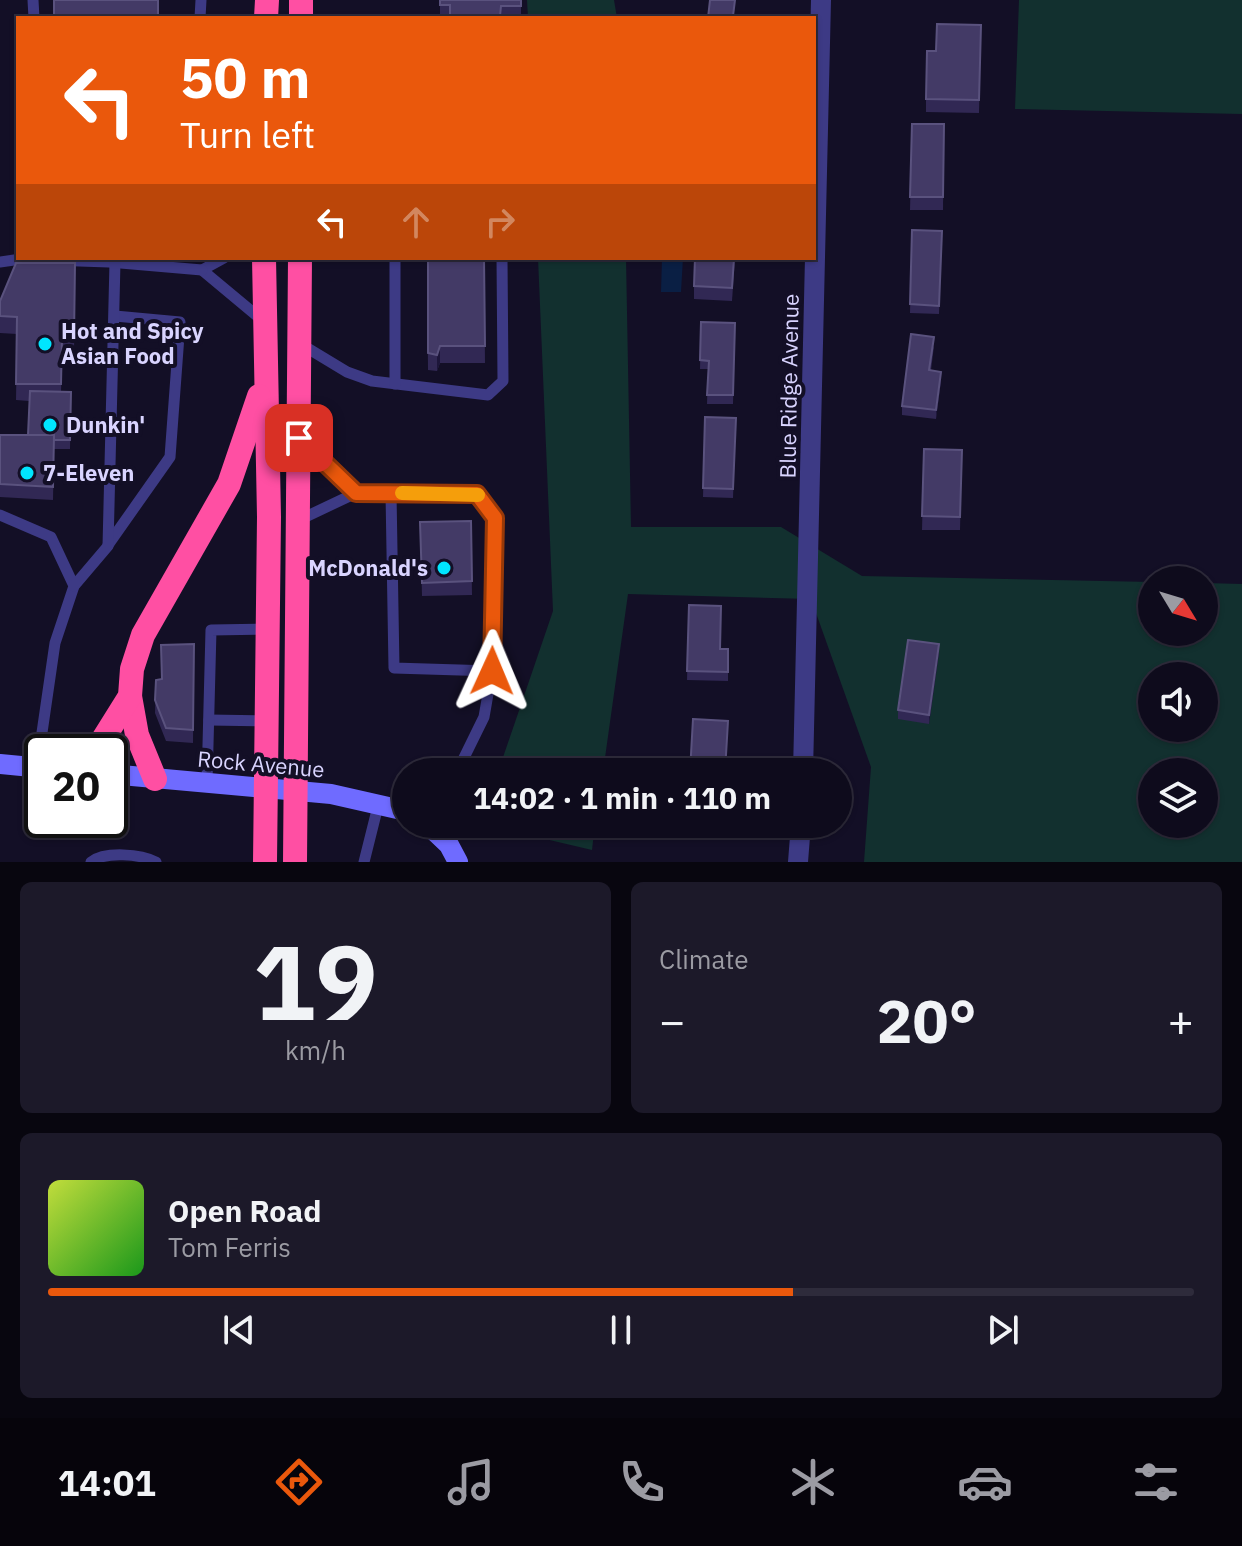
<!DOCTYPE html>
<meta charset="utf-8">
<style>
:root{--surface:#0e0b1c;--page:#1c1929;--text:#f1f3f6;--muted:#9b9ba3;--line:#2e2b3b;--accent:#ea580c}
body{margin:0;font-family:"IBM Plex Sans",sans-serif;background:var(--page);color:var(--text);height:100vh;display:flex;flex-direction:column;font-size:30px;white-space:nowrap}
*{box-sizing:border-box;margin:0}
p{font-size:26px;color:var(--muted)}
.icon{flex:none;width:44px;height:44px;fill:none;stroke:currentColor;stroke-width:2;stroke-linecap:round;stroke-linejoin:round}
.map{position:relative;height:862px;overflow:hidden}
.details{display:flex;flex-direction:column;gap:20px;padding:20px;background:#08060f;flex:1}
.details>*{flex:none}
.banner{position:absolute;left:16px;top:16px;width:800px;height:244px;border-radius:0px;box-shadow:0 2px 6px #0004,0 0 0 2px var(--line);background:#ea580c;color:#fff;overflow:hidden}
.needle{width:52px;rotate:128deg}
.fabs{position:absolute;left:1138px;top:566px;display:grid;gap:16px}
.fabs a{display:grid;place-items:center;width:80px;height:80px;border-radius:50%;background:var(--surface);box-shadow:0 2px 6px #0004,0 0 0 2px var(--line);font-size:40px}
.speed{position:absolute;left:24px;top:734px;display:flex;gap:16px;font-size:40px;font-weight:700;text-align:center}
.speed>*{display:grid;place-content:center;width:104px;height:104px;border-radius:50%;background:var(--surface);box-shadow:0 2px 6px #0004,0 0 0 2px var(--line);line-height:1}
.speed .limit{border:4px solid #111;border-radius:12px;background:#fff;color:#111}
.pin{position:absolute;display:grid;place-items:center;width:68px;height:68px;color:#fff;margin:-34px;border-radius:16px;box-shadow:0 4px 12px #0006}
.me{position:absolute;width:88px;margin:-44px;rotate:1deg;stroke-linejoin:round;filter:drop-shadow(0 0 6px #0008)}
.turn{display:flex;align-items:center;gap:28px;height:168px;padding:0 32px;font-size:36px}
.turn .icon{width:104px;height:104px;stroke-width:2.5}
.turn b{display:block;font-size:56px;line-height:68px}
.lanes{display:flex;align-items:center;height:76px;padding:0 32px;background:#0003;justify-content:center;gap:40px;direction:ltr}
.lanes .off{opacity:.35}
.big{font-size:60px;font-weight:700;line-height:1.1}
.details .tile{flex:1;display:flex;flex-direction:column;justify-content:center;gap:12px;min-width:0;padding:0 28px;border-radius:12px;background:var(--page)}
.details .dial{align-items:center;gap:0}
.dial b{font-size:104px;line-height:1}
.song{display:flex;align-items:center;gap:24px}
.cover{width:96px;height:96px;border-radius:12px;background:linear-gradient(135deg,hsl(70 70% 55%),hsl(120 70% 35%))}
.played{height:8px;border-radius:4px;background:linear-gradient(90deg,var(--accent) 65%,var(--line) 65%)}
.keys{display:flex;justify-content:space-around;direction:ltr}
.heat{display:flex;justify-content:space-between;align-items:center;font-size:44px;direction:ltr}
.details .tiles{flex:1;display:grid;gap:20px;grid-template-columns:1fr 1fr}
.tile:last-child{grid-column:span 2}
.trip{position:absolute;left:392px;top:758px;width:460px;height:80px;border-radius:40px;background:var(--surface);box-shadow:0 2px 6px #0004,0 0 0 2px var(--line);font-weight:700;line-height:80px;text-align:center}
.tabs{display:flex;height:128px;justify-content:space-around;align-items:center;background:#06040b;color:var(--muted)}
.tabs .icon{width:56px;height:56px}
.tabs .on{color:var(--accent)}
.tabs b{font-size:36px;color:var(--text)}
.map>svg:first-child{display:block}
.green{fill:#12302f;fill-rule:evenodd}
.water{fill:#0a1f44}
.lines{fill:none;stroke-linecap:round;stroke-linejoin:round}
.lane{stroke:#3d3a85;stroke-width:11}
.street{stroke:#3d3a85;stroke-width:20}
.secondary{stroke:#6f6bff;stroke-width:20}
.highway{stroke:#ff4fa3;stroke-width:24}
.wall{fill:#312854}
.shaded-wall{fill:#1d163a}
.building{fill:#433a66;stroke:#5a527e;stroke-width:2}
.route-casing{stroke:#983908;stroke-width:20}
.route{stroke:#ea580c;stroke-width:14}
.slow{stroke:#f59e0b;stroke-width:14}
.poi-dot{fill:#00e5ff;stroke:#130f26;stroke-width:3}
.labels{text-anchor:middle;stroke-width:8;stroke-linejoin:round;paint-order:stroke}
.poi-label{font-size:22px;font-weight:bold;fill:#d9d4ff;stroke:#130f26;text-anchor:start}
.street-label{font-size:22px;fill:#d9d4ff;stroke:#130f26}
</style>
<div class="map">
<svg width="1242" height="862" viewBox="0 0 1242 862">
<rect width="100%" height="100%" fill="#130f26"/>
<g class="green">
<path d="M527,0H614L617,18H528Z"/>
<path d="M1019,0H1242V114L1015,109Z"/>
<path d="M538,258H626L631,527H781L862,576L1152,582V632H1204V583L1242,584V862H864L871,767L811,599L628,594L603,772H498L553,611ZM1152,676H1204V728H1152ZM1152,772H1204V824H1152Z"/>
<path d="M481,824H595L592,850Z"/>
</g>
<path class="water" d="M662,258H683L681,292H661Z"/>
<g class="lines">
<g class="lane">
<path d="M33,0L34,18"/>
<path d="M200,18L201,0"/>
<path d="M224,258L202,270L262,320"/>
<path d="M0,262L21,259L109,262L202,270"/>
<path d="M299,343L347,372L372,381L488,395L503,381L502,258"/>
<path d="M395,384V258"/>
<path d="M356,493L477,494L495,518L492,671L394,668L391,493"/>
<path d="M0,515L51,537L74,586L55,643L37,767"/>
<path d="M299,520L356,493L301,441"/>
<path d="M108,545L170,457L180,322L115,316"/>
<path d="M74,586L108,546L115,262"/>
<path d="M209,720L267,721"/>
<path d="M457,772L484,717L492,671"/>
<path d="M207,783L211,630L267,629"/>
<path d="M91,862C105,851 141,854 156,862"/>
<path d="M364,862L379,802"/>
</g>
<g class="street">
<path d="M803,772L821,0"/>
<path d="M798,862L801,824"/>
</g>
<g class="secondary">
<path d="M0,764L42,768"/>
<path d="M110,774L331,794L406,811"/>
<path d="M427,824L449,845L458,862"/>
</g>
<g class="highway">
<path d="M266,18L267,0"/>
<path d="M301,18V0"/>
<path d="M264,258L269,517L265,862"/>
<path d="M130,696L137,735L155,779"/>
<path d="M95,752L130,696L132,669L143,635L229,484L259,396"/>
<path d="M295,862L300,258"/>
</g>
</g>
<g class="wall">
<rect x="440" y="0" width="81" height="18"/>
<path d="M981,25L979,113L926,112V99L936,51Z"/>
<path d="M912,124H944L943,210H910Z"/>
<path d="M912,230L942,231L939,314L910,313Z"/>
<path d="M427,258H484L485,363H440L437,371L428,370Z"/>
<path d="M735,258L732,301L694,299V286Z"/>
<path d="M75,263L74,355H62L61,392H71L70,449H54L53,500L0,497V435H28L29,401L16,400L17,334L0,333V301Z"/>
<path d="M701,322L735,323L733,404H707L708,369H700Z"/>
<path d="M934,346L931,370L941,381L936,419L902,415V406Z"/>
<path d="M705,417L736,418L733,498L703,497Z"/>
<path d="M924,449L962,450L960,530H922Z"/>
<path d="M471,521L472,595L422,596L420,522Z"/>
<path d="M689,605L720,649H728V681L687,680Z"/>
<path d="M194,644L193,743L166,741L155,713L156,680L161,679Z"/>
<path d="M939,653L929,724L898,719V710Z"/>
</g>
<g class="shaded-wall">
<path d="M440,346V363L437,371V355Z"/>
<path d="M941,372V381L936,419V410Z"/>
<path d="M939,644V653L929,724V715Z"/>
</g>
<g class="building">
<rect x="54" y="0" width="104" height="18"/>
<path d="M440,0H521V6H501L500,16L450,15V5H440Z"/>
<path d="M710,0H735L733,16L747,18H708Z"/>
<path d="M937,24L981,25L979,100L926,99L927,51H936Z"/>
<path d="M912,124H944L943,197H910Z"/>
<path d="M912,230L942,231L939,306L910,304Z"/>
<path d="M428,258H484L485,346H440L437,355L428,353Z"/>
<path d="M695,258H734L732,288L694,286Z"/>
<path d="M16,263H75L74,338H62L61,384H16L17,317L0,316V301Z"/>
<path d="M701,322L735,323L733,395H707L709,361L700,360Z"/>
<path d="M911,334L934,337L929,370L941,372L936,410L902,406Z"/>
<path d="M30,391L71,392L70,440H54V435H28Z"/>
<path d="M705,417L736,418L733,489L703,488Z"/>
<path d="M0,435H54L53,487L0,484Z"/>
<path d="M924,449L962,450L960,517L922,516Z"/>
<path d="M471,521L472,581L422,583L420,522Z"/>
<path d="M689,605L721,606L720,649H728V672L687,671Z"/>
<path d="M908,640L939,644L929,715L898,710Z"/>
<path d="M194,644L193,730L166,728L155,700L156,680L162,679L161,645Z"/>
<path d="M693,719L728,721L725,772H690Z"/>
</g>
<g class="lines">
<g class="route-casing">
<path id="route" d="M299,438L356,493L477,494L495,518L492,671"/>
</g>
<use href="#route" class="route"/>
<path class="slow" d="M402,493L478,495"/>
</g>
<g class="poi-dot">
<circle cx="45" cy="344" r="8"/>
<circle cx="50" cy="425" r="8"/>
<circle cx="27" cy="473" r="8"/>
<circle cx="444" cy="568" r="8"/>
</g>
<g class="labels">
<g class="poi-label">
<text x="61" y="339">Hot and Spicy<tspan x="61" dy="25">Asian Food</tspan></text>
<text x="66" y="433">Dunkin'</text>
<text x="43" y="481">7-Eleven</text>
<text x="428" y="576" text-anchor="end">McDonald's</text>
</g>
<g class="street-label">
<text transform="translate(789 386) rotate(-89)" y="8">Blue Ridge Avenue</text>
<text transform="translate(261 764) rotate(5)" y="8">Rock Avenue</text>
</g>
</g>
</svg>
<div class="fabs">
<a><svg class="needle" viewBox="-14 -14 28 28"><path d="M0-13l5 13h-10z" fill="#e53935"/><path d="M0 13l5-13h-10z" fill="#9b9ba3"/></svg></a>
<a><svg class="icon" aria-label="sound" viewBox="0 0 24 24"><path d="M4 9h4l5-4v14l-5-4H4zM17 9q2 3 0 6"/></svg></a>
<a><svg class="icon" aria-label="layers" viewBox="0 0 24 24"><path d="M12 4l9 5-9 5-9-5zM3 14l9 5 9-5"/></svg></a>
</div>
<div class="speed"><div class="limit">20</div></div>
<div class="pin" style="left:299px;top:438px;background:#d93025"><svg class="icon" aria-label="arrive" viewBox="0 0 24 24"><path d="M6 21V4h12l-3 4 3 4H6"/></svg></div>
<svg class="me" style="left:492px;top:671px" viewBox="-20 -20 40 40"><path d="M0-17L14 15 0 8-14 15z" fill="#ea580c" stroke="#fff" stroke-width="4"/></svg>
<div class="trip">14:02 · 1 min · 110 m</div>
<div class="banner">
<div class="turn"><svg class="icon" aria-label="left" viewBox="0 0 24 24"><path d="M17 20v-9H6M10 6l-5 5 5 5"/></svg><div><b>50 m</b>Turn left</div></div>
<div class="lanes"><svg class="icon" aria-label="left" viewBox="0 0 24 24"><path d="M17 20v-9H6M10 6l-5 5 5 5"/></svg><svg class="icon off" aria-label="ahead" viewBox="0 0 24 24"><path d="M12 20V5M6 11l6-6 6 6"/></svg><svg class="icon off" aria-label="right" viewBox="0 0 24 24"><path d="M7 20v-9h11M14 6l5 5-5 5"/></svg></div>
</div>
</div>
<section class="details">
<div class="tiles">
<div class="tile dial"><b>19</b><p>km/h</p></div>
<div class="tile"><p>Climate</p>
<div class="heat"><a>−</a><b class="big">20°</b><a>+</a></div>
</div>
<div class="tile">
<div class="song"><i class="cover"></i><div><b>Open Road</b><p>Tom Ferris</p></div></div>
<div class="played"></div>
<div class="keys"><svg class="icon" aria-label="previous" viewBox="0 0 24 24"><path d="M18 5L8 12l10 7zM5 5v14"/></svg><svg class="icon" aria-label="pause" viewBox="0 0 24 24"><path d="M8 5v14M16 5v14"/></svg><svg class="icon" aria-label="next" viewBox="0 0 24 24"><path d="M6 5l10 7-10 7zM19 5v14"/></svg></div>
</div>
</div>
</section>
<nav class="tabs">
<b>14:01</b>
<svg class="icon on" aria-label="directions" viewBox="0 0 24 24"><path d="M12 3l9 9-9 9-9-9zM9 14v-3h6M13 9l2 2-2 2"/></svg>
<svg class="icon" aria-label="music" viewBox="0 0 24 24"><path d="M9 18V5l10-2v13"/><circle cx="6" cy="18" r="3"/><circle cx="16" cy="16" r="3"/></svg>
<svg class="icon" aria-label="phone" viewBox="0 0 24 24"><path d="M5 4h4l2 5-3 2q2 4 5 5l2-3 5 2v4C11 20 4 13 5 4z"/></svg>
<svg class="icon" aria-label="climate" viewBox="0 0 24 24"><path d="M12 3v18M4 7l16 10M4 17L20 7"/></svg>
<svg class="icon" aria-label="car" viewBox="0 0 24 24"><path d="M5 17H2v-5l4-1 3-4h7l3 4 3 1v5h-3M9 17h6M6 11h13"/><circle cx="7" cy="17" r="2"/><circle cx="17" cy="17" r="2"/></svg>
<svg class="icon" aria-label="filters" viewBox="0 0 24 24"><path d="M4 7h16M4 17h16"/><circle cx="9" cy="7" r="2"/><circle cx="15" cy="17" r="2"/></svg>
</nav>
